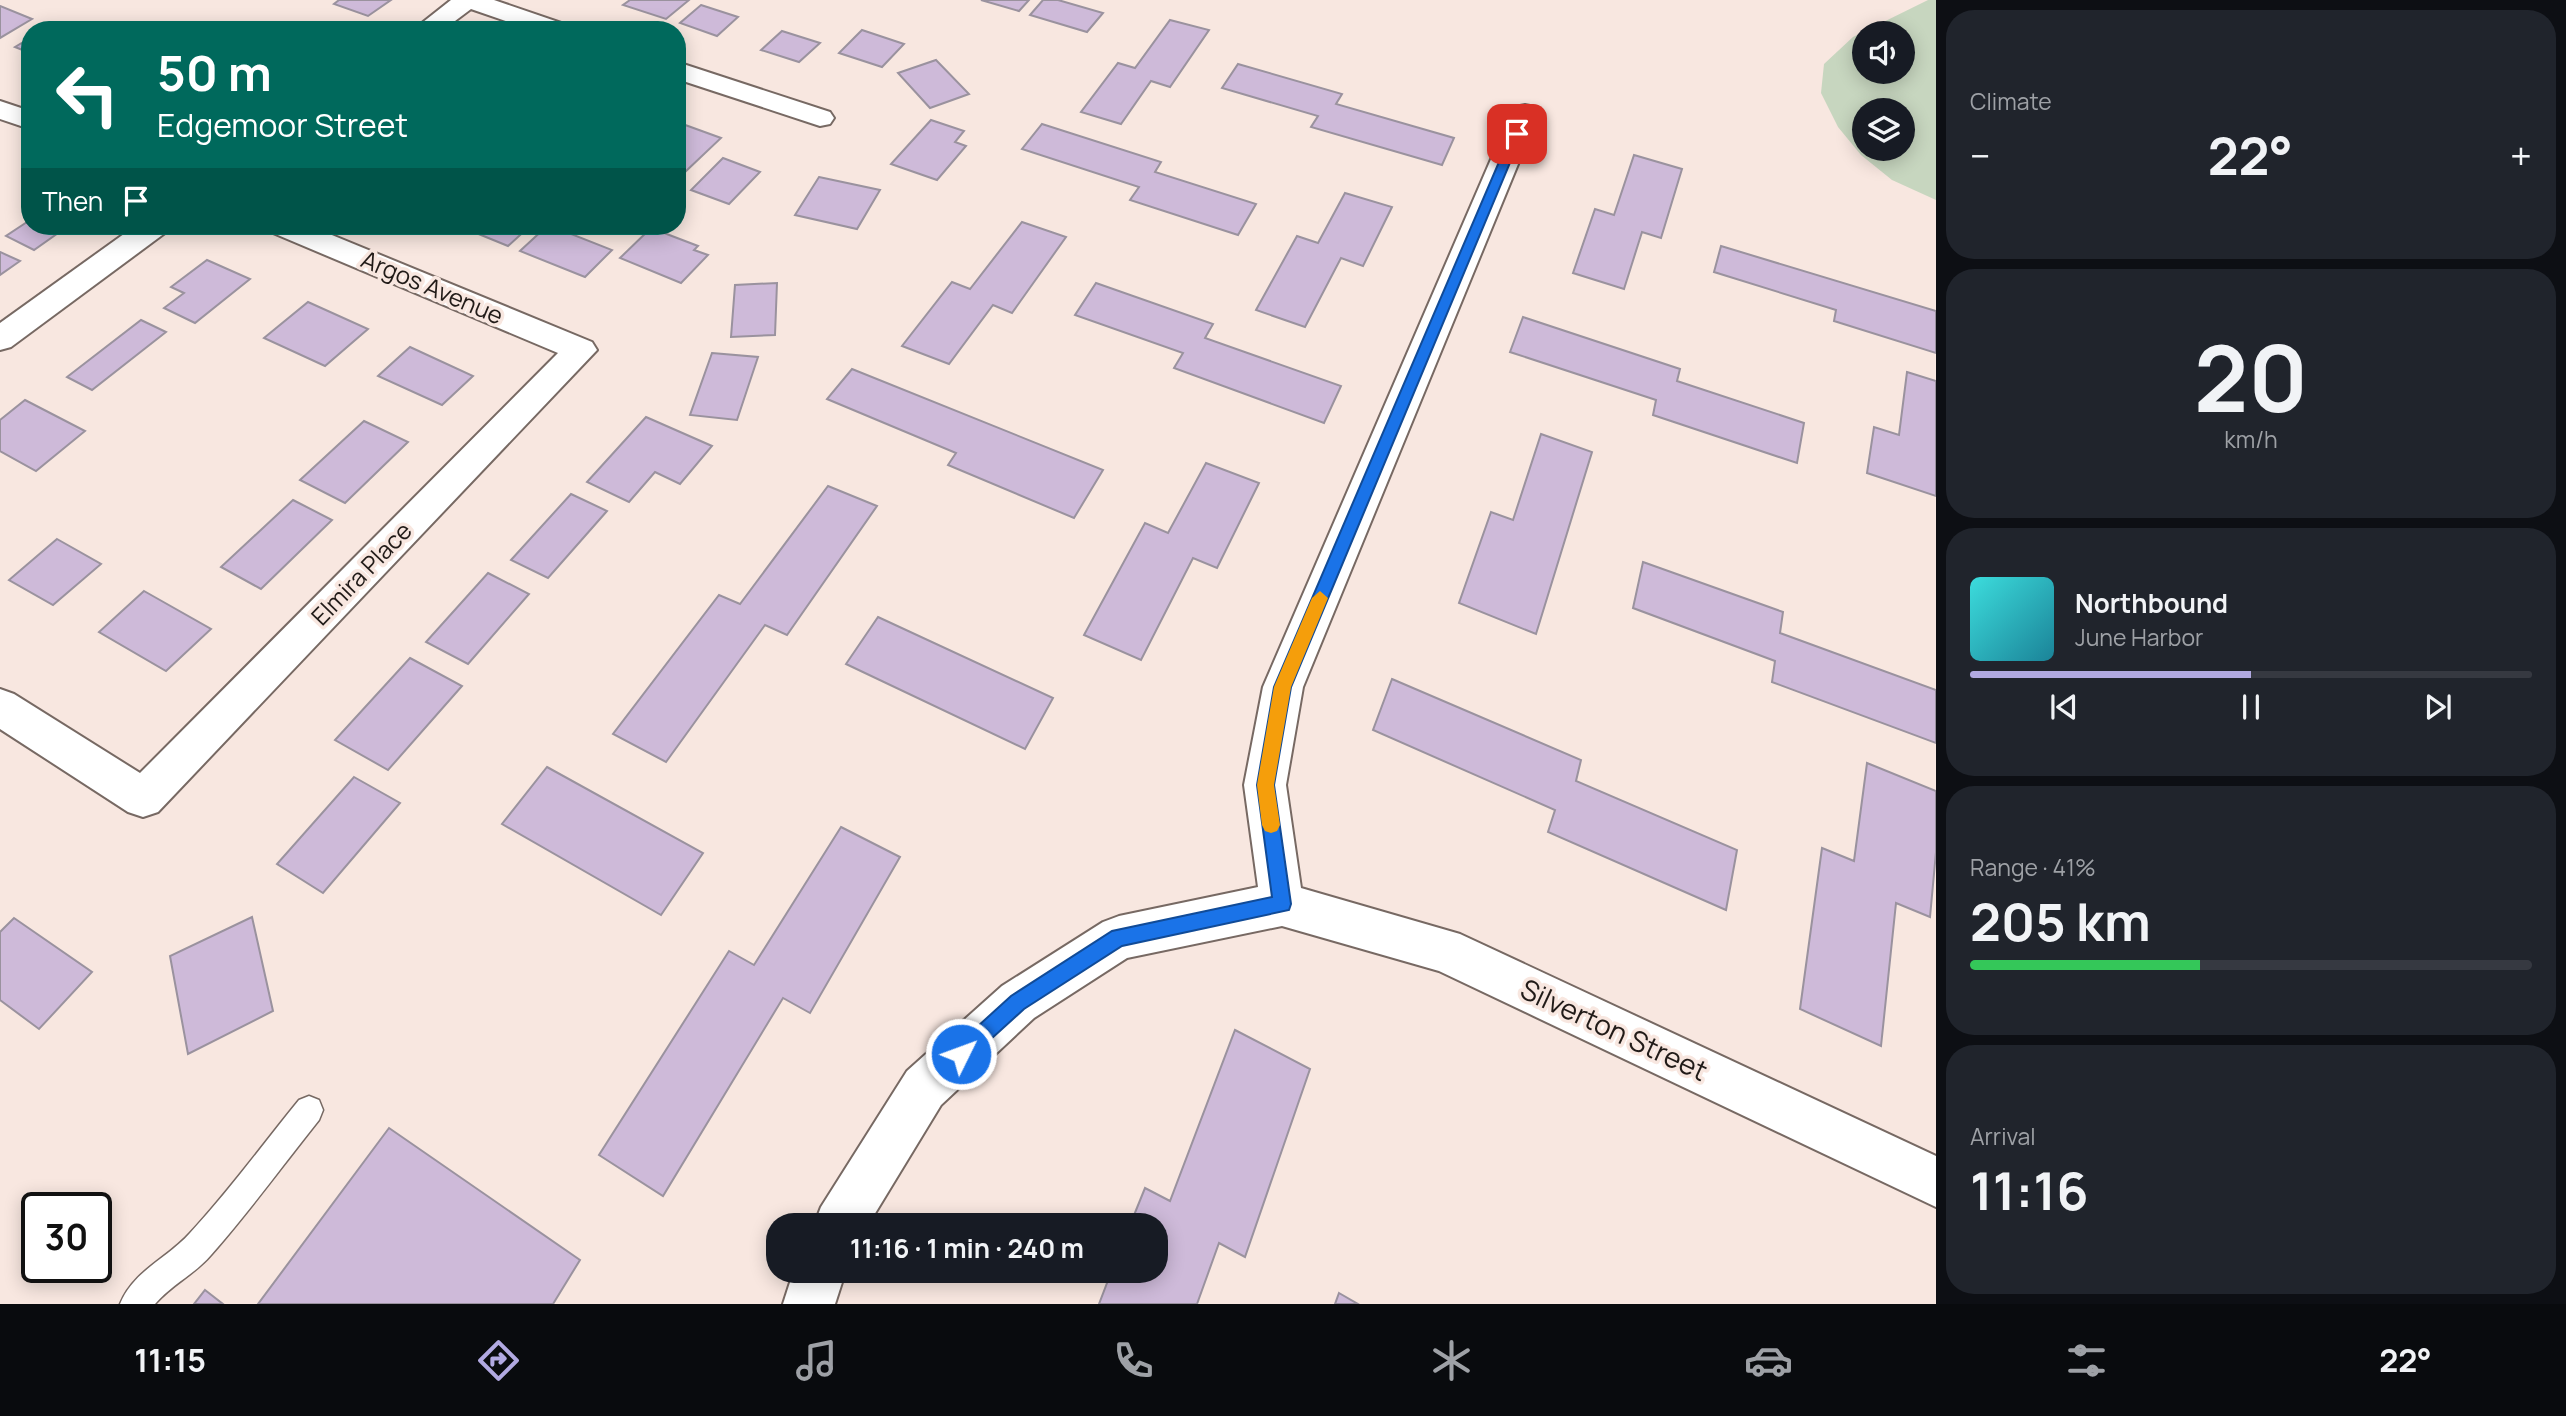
<!DOCTYPE html>
<meta charset="utf-8">
<style>
:root{--surface:#171b24;--page:#20242c;--text:#f1f3f6;--muted:#9ea1a6;--line:#363941;--accent:#b1a9e1}
body{margin:0;font-family:Manrope,sans-serif;background:var(--page);color:var(--text);height:100vh;display:flex;flex-direction:column;font-size:26px;white-space:nowrap}
*{box-sizing:border-box;margin:0}
p{font-size:23px;color:var(--muted)}
.icon{flex:none;width:38px;height:38px;fill:none;stroke:currentColor;stroke-width:2;stroke-linecap:round;stroke-linejoin:round}
.map{position:relative;flex:1;overflow:hidden}
.details{display:flex;flex-direction:column;gap:10px;padding:10px;background:#0d0f14;width:630px}
.details>*{flex:none}
.top-card{position:absolute;left:21px;top:21px;width:665px;height:214px;border-radius:28px;box-shadow:0 4px 18px #0003;background:#00695c;color:#fff;overflow:hidden}
.controls{position:absolute;left:1852px;top:21px;display:grid;gap:14px}
.controls a{display:grid;place-items:center;width:63px;height:63px;border-radius:50%;background:var(--surface);box-shadow:0 4px 18px #0003;font-size:35px}
.speed{position:absolute;left:21px;top:1192px;display:flex;gap:14px;font-size:35px;font-weight:700;text-align:center}
.speed>*{display:grid;place-content:center;width:91px;height:91px;border-radius:50%;background:var(--surface);box-shadow:0 4px 18px #0003;line-height:1}
.speed .limit{border:4px solid #111;border-radius:10px;background:#fff;color:#111}
.pin{position:absolute;display:grid;place-items:center;width:60px;height:60px;color:#fff;margin:-30px;border-radius:14px;box-shadow:0 4px 10px #0006}
.me{position:absolute;width:77px;margin:-38px;rotate:48deg;stroke-linejoin:round;filter:drop-shadow(0 0 5px #0008)}
.turn{display:flex;align-items:center;gap:24px;height:147px;padding:0 21px;font-size:32px}
.turn .icon{width:91px;height:91px;stroke-width:2.5}
.turn b{display:block;font-size:49px;line-height:60px}
.then{display:flex;align-items:center;height:66px;padding:0 21px;background:#0003;gap:14px;font-size:26px}
.big{font-size:52px;font-weight:700;line-height:1.1}
.details .widget{flex:1;display:flex;flex-direction:column;justify-content:center;gap:10px;min-width:0;padding:0 24px;border-radius:28px;background:var(--page)}
.details .dial{align-items:center;gap:0}
.dial b{font-size:91px;line-height:1}
.song{display:flex;align-items:center;gap:21px}
.cover{width:84px;height:84px;border-radius:10px;background:linear-gradient(135deg,hsl(180 70% 55%),hsl(190 70% 35%))}
.played{height:7px;border-radius:4px;background:linear-gradient(90deg,var(--accent) 50%,var(--line) 50%)}
.keys{display:flex;justify-content:space-around;direction:ltr}
.heat{display:flex;justify-content:space-between;align-items:center;font-size:38px;direction:ltr}
.charge{height:10px;border-radius:5px;background:linear-gradient(90deg,#34c759 41%,var(--line) 0)}
.trip{position:absolute;left:766px;top:1213px;width:402px;height:70px;border-radius:28px;background:var(--surface);box-shadow:0 4px 18px #0003;font-weight:700;line-height:70px;text-align:center}
.tabs{display:flex;height:112px;justify-content:space-around;align-items:center;background:#090b0e;color:var(--muted)}
.tabs .icon{width:49px;height:49px}
.tabs .active{color:var(--accent)}
.tabs b{font-size:32px;color:var(--text)}
main{display:flex;flex:1;min-height:0}
.map>svg:first-child{display:block}
.green{fill:#c7d6bf;fill-rule:evenodd}
.building{fill:#cebad9;stroke:#9a929e;stroke-width:2}
.lines{fill:none;stroke-linecap:round;stroke-linejoin:round}
.service-casing{stroke:#776963;stroke-width:3}
.minor-casing{stroke:#776963;stroke-width:4}
.service{fill:#fff;fill-rule:evenodd}
.minor{fill:#fff;fill-rule:evenodd}
.route{fill:#1a73e8;stroke:#114b97;stroke-width:2}
.slow{fill:#f59e0b}
.labels{text-anchor:middle;stroke-width:7;stroke-linejoin:round;paint-order:stroke}
.street-label{font-size:24px;fill:#211b18;stroke:#f8e7e0}
.near-street-label{font-size:28px;fill:#211b18;stroke:#f8e7e0}
</style>
<main>
<div class="map">
<svg width="1936" height="1304" viewBox="0 0 1936 1304">
<rect width="100%" height="100%" fill="#f8e7e0"/>
<path class="green" d="M1928,0H1936V200L1892,180L1861,155L1838,127L1821,93L1824,64L1853,37ZM1864,33H1902V72H1864ZM1864,110H1902V149H1864Z"/>
<g class="building">
<path d="M339,0H391L368,16L334,4Z"/>
<path d="M630,0H689L666,19L623,5Z"/>
<path d="M981,0H1029L1019,11Z"/>
<path d="M1043,0H1058L1103,13L1087,32L1030,15Z"/>
<path d="M701,5L738,17L717,36L680,23Z"/>
<path d="M0,6L32,19L0,38Z"/>
<path d="M1170,20L1209,30L1170,87L1151,81L1121,124L1081,112L1118,63L1135,68Z"/>
<path d="M862,30L904,44L882,67L839,53Z"/>
<path d="M782,31L820,43L799,62L761,50Z"/>
<path d="M30,38V53L15,47Z"/>
<path d="M936,60L969,94L930,108L898,73Z"/>
<path d="M1238,64L1342,94L1336,104L1454,138L1442,165L1311,127L1318,116L1222,88Z"/>
<path d="M931,120L964,131L955,142L966,146L937,180L891,164Z"/>
<path d="M677,122L721,138L685,172L677,169Z"/>
<path d="M1042,124L1161,162L1155,172L1256,204L1238,235L1130,200L1139,187L1022,149Z"/>
<path d="M1634,155L1682,169L1661,238L1642,232L1624,289L1573,273L1595,209L1614,215Z"/>
<path d="M723,158L760,172L729,204L691,190Z"/>
<path d="M819,177L880,190L857,229L795,215Z"/>
<path d="M1345,193L1392,207L1363,266L1341,258L1305,327L1256,310L1297,236L1318,243Z"/>
<path d="M30,220V226H68L34,250L6,236Z"/>
<path d="M1022,222L1066,237L1012,313L993,305L949,364L902,346L952,282L970,289Z"/>
<path d="M459,226H530L508,246Z"/>
<path d="M547,226H551L612,250L585,277L520,251Z"/>
<path d="M651,228L698,246L694,250L708,255L681,283L620,258Z"/>
<path d="M1721,246L1936,311V353L1834,321L1836,310L1714,272Z"/>
<path d="M0,252L20,261L0,275Z"/>
<path d="M207,260L250,279L195,323L164,308L184,293L171,287Z"/>
<path d="M777,283L775,335L731,337L735,285Z"/>
<path d="M1096,283L1213,324L1205,338L1341,386L1324,423L1174,368L1183,353L1075,315Z"/>
<path d="M308,302L368,329L325,366L264,338Z"/>
<path d="M1523,317L1680,369L1677,381L1804,423L1797,463L1653,415L1656,400L1510,352Z"/>
<path d="M141,320L166,332L92,390L67,377Z"/>
<path d="M410,347L473,376L442,405L378,376Z"/>
<path d="M712,353L758,357L737,420L690,415Z"/>
<path d="M852,369L1103,470L1074,518L948,465L956,453L827,399Z"/>
<path d="M1907,372L1936,381V496L1867,473L1874,427L1899,435Z"/>
<path d="M25,400L85,431L36,471L0,451V420Z"/>
<path d="M646,417L712,446L680,484L655,472L629,502L587,482Z"/>
<path d="M364,421L408,442L345,503L300,480Z"/>
<path d="M1541,434L1592,452L1536,634L1459,603L1491,512L1513,520Z"/>
<path d="M1206,463L1259,483L1217,568L1193,558L1141,660L1084,635L1145,523L1168,533Z"/>
<path d="M828,486L877,506L787,635L765,625L666,762L613,734L719,595L740,604Z"/>
<path d="M571,494L607,511L548,578L511,560Z"/>
<path d="M293,500L332,520L261,589L221,567Z"/>
<path d="M57,539L101,564L53,605L9,580Z"/>
<path d="M1643,562L1783,612L1780,633L1936,690V743L1772,682L1775,661L1633,608Z"/>
<path d="M488,573L529,594L468,664L426,642Z"/>
<path d="M144,591L211,629L166,671L99,632Z"/>
<path d="M878,617L1053,698L1025,749L846,664Z"/>
<path d="M410,658L462,686L388,770L335,740Z"/>
<path d="M1392,679L1581,760L1576,781L1737,850L1726,910L1548,832L1555,810L1373,730Z"/>
<path d="M1867,763L1936,791V852L1930,917L1896,903L1881,1046L1800,1009L1822,848L1854,861Z"/>
<path d="M547,767L703,853L661,915L502,824Z"/>
<path d="M354,777L400,803L323,893L277,864Z"/>
<path d="M841,827L900,857L810,1013L783,998L663,1196L599,1155L729,951L754,965Z"/>
<path d="M252,917L273,1011L188,1054L170,956Z"/>
<path d="M14,918L92,972L39,1029L0,1000V932Z"/>
<path d="M1235,1030L1310,1069L1245,1257L1219,1243L1197,1304H1099L1112,1270H1157V1225H1130L1145,1188L1170,1201Z"/>
<path d="M389,1128L580,1260L553,1304H258Z"/>
<path d="M205,1290L223,1304H194Z"/>
<path d="M1339,1293L1358,1304H1335Z"/>
</g>
<g class="lines">
<g class="service-casing">
<path id="service" d="M309,1096L319,1100L323,1110L319,1120C283,1165 249,1212 211,1255C194,1275 172,1284 155,1304H120C134,1270 167,1259 190,1233C229,1191 263,1144 299,1100Z"/>
</g>
<g class="minor-casing">
<g id="minor">
<path d="M451,0H494L567,25L571,30H532L471,9L443,30H413Z"/>
<path d="M677,62L830,112L834,118L830,124L820,126L677,79Z"/>
<path d="M0,101L30,111V129L0,119Z"/>
<path d="M1525,105L1535,107L1539,113L1303,687L1286,785L1301,888L1460,934L1936,1156V1207L1439,971L1282,926L1127,958L1034,1018L941,1105L868,1225H814L821,1207L907,1071L1002,986L1103,922L1119,916L1258,887L1244,785L1263,687L1511,113L1515,107Z"/>
<path d="M135,226H170L165,233L11,347L0,350V323Z"/>
<path d="M268,226H310L592,342L597,350L158,812L143,817L128,812L0,729V689L14,694L140,773L558,353L273,233Z"/>
<path d="M794,1270H846L835,1304H783Z"/>
</g>
</g>
<use href="#service" class="service"/>
<use href="#minor" class="minor"/>
</g>
<path class="route" d="M1517,131L1522,134L1291,687L1274,785L1291,904L1289,910L1122,946L1024,1009L968,1060L961,1063L955,1060L952,1054L955,1047L1011,996L1112,931L1272,897L1257,785L1274,687L1511,134Z"/>
<path class="slow" d="M1320,591L1328,598L1291,687L1274,785L1280,825L1277,831L1271,833L1265,831L1262,825L1257,785L1274,687L1312,598Z"/>
<g class="labels">
<g class="street-label">
<text transform="translate(432 288) rotate(23)" y="8">Argos Avenue</text>
<text transform="translate(362 574) rotate(-46)" y="8">Elmira Place</text>
</g>
<g class="near-street-label">
<text transform="translate(1614 1030) rotate(25)" y="10">Silverton Street</text>
</g>
</g>
</svg>
<div class="controls">
<a><svg class="icon" aria-label="sound" viewBox="0 0 24 24"><path d="M4 9h4l5-4v14l-5-4H4zM17 9q2 3 0 6"/></svg></a>
<a><svg class="icon" aria-label="layers" viewBox="0 0 24 24"><path d="M12 4l9 5-9 5-9-5zM3 14l9 5 9-5"/></svg></a>
</div>
<div class="speed"><div class="limit">30</div></div>
<div class="pin" style="left:1517px;top:134px;background:#d93025"><svg class="icon" aria-label="arrive" viewBox="0 0 24 24"><path d="M6 21V4h12l-3 4 3 4H6"/></svg></div>
<svg class="me" style="left:961px;top:1054px" viewBox="-20 -20 40 40"><circle r="17" fill="#1a73e8" stroke="#fff" stroke-width="3"/><path d="M0-11L8 9 0 5-8 9z" fill="#fff"/></svg>
<div class="trip">11:16 · 1 min · 240 m</div>
<div class="top-card">
<div class="turn"><svg class="icon" aria-label="left" viewBox="0 0 24 24"><path d="M17 20v-9H6M10 6l-5 5 5 5"/></svg><div><b>50 m</b>Edgemoor Street</div></div>
<div class="then">Then<svg class="icon" aria-label="arrive" viewBox="0 0 24 24"><path d="M6 21V4h12l-3 4 3 4H6"/></svg></div>
</div>
</div>
<section class="details">
<div class="widget"><p>Climate</p>
<div class="heat"><a>−</a><b class="big">22°</b><a>+</a></div>
</div>
<div class="widget dial"><b>20</b><p>km/h</p></div>
<div class="widget">
<div class="song"><i class="cover"></i><div><b>Northbound</b><p>June Harbor</p></div></div>
<div class="played"></div>
<div class="keys"><svg class="icon" aria-label="previous" viewBox="0 0 24 24"><path d="M18 5L8 12l10 7zM5 5v14"/></svg><svg class="icon" aria-label="pause" viewBox="0 0 24 24"><path d="M8 5v14M16 5v14"/></svg><svg class="icon" aria-label="next" viewBox="0 0 24 24"><path d="M6 5l10 7-10 7zM19 5v14"/></svg></div>
</div>
<div class="widget"><p>Range · 41%</p><b class="big">205 km</b><div class="charge"></div></div>
<div class="widget"><p>Arrival</p><b class="big">11:16</b></div>
</section>
</main>
<nav class="tabs">
<b>11:15</b>
<svg class="icon active" aria-label="directions" viewBox="0 0 24 24"><path d="M12 3l9 9-9 9-9-9zM9 14v-3h6M13 9l2 2-2 2"/></svg>
<svg class="icon" aria-label="music" viewBox="0 0 24 24"><path d="M9 18V5l10-2v13"/><circle cx="6" cy="18" r="3"/><circle cx="16" cy="16" r="3"/></svg>
<svg class="icon" aria-label="phone" viewBox="0 0 24 24"><path d="M5 4h4l2 5-3 2q2 4 5 5l2-3 5 2v4C11 20 4 13 5 4z"/></svg>
<svg class="icon" aria-label="climate" viewBox="0 0 24 24"><path d="M12 3v18M4 7l16 10M4 17L20 7"/></svg>
<svg class="icon" aria-label="car" viewBox="0 0 24 24"><path d="M5 17H2v-5l4-1 3-4h7l3 4 3 1v5h-3M9 17h6M6 11h13"/><circle cx="7" cy="17" r="2"/><circle cx="17" cy="17" r="2"/></svg>
<svg class="icon" aria-label="filters" viewBox="0 0 24 24"><path d="M4 7h16M4 17h16"/><circle cx="9" cy="7" r="2"/><circle cx="15" cy="17" r="2"/></svg>
<b>22°</b>
</nav>
